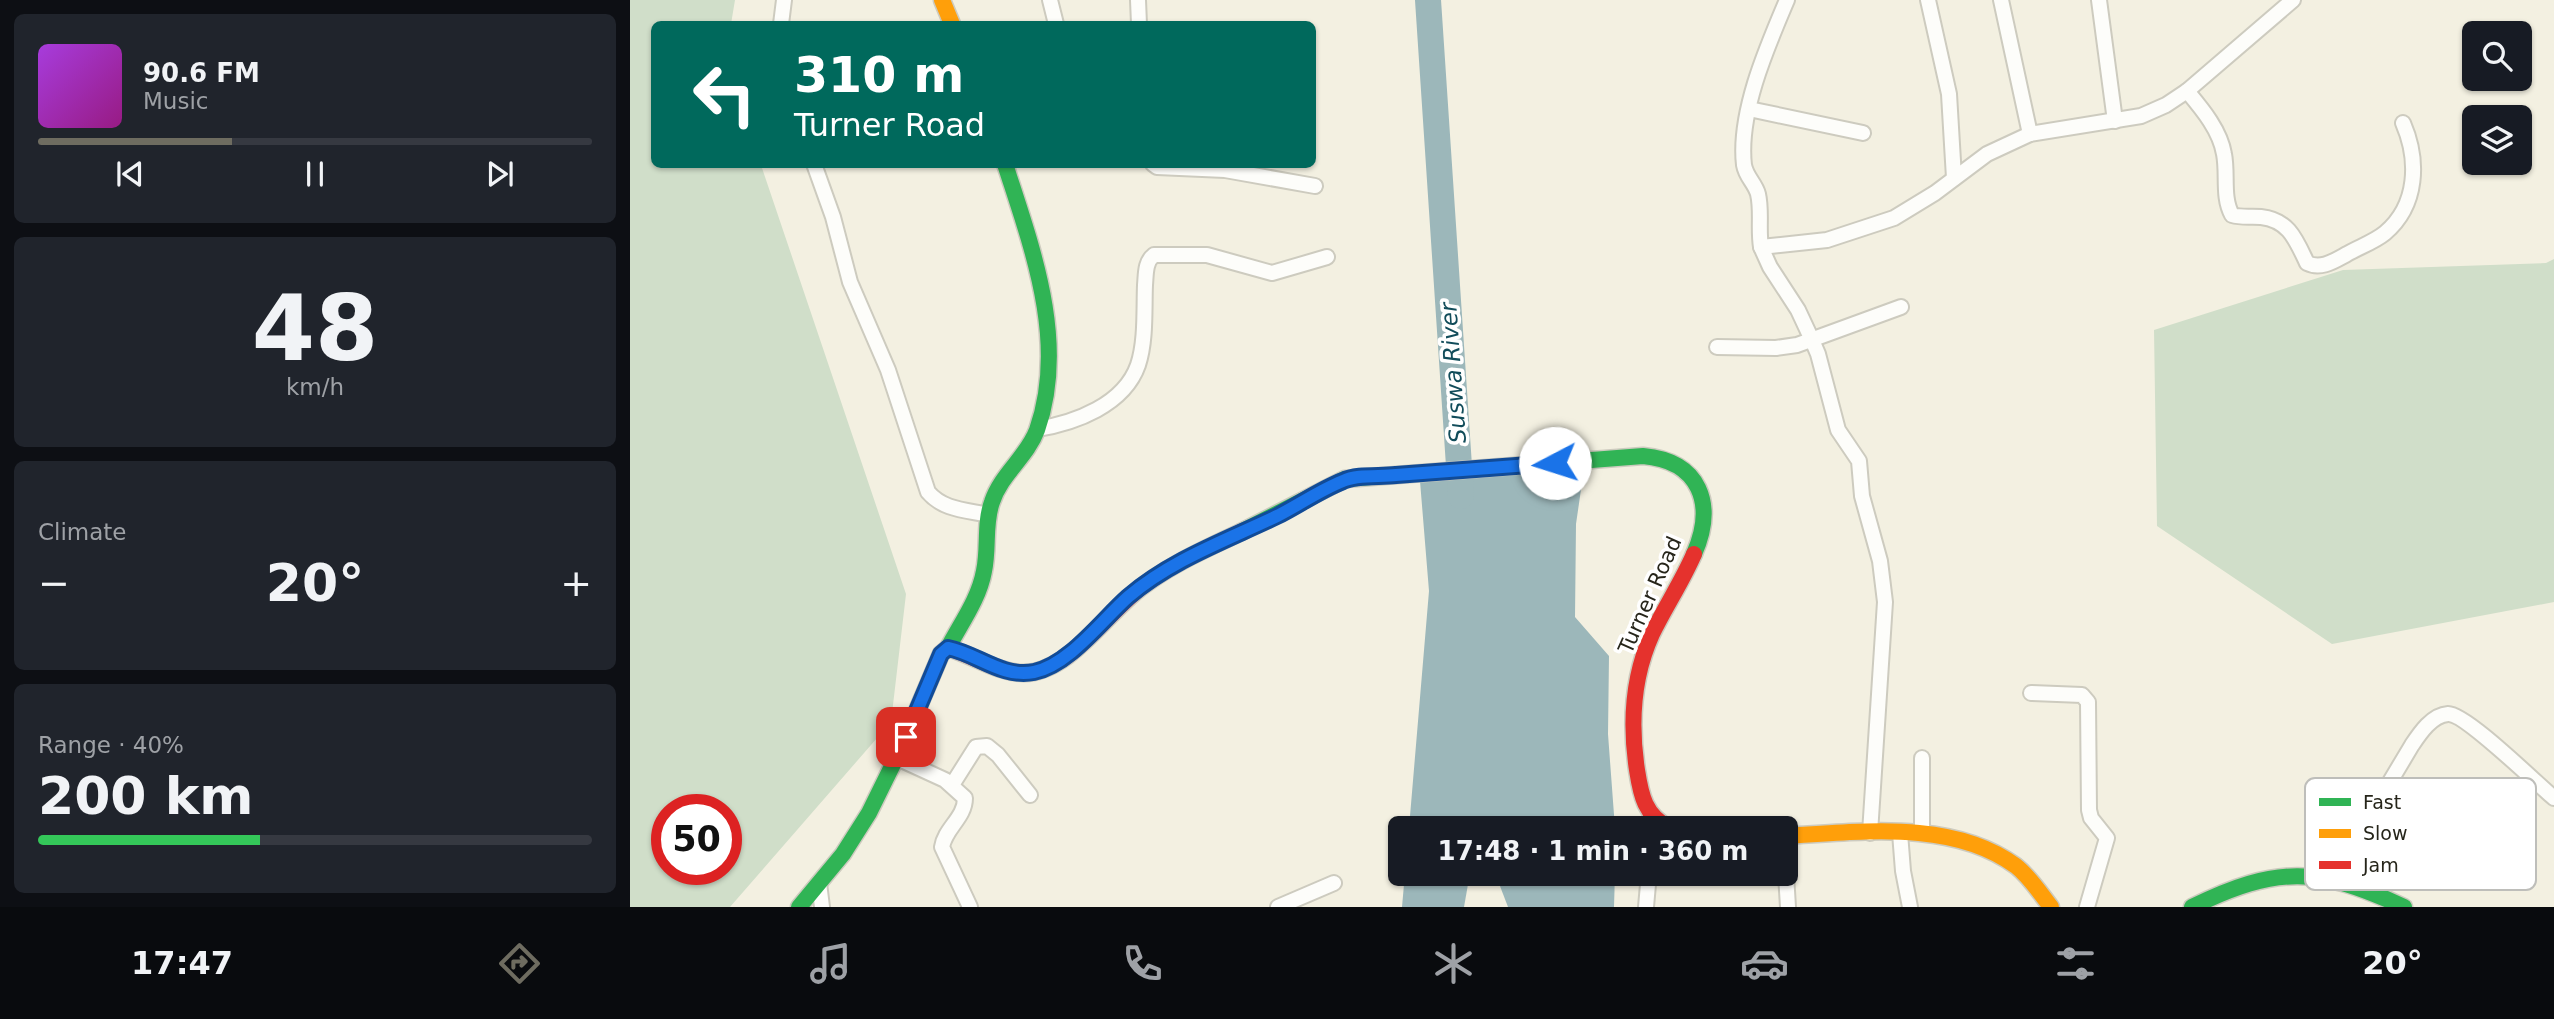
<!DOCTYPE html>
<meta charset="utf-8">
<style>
:root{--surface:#171b24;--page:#20242c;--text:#f1f3f6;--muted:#9ea1a6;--line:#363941;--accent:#6e6c60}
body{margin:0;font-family:"DejaVu Sans",sans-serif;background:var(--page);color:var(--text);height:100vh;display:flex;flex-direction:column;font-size:26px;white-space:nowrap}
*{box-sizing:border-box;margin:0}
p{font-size:23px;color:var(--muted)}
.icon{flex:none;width:38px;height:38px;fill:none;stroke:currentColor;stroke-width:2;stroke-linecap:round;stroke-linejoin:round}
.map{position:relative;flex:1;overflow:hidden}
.details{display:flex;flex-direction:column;gap:14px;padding:14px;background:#0d0f14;width:630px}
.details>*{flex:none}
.banner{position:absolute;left:21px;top:21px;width:665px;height:147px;border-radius:10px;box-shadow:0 2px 5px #0004;background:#00695c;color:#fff;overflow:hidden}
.controls{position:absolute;left:1832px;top:21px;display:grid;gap:14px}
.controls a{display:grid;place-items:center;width:70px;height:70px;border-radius:10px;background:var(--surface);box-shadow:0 2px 5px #0004;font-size:35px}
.speed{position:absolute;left:21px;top:794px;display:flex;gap:14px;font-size:35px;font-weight:700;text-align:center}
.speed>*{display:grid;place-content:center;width:91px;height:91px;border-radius:50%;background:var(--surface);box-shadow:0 2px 5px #0004;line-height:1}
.speed .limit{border:10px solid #d22;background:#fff;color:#111}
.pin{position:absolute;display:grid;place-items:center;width:60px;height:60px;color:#fff;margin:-30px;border-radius:14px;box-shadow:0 4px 10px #0006}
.me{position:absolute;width:77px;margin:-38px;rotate:265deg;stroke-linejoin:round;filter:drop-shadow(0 0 5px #0008)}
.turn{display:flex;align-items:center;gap:24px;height:147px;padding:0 28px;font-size:32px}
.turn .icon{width:91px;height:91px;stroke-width:2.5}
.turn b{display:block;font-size:49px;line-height:60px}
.big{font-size:52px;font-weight:800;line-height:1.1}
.details .card{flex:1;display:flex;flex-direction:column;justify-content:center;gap:10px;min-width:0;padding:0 24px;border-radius:10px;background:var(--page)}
.details .dial{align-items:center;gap:0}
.dial b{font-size:91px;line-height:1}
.song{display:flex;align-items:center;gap:21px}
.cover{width:84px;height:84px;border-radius:10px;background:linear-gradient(135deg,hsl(280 70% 55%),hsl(310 70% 35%))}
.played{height:7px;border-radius:4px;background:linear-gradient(90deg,var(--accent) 35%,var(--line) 35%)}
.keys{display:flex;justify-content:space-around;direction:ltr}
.heat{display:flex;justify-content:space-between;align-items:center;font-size:38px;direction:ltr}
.charge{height:10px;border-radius:5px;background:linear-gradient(90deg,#34c759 40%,var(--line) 0)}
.trip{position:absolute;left:758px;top:816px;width:410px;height:70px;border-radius:10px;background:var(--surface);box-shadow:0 2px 5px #0004;font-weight:800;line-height:70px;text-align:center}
.menu{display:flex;height:112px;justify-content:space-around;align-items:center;background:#090b0e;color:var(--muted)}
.menu .icon{width:49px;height:49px}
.menu .selected{color:var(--accent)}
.menu b{font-size:32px;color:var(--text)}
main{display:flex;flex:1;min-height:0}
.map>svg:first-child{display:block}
.forest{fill:#d0dec9;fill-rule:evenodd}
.water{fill:#9cb7ba}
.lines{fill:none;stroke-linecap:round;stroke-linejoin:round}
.river{stroke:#9cb7ba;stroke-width:26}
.street-casing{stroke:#cdcbbf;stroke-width:18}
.fast-casing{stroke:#cdcbbf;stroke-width:19}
.slow-casing{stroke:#cdcbbf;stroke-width:19}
.jam-casing{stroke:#cdcbbf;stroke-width:19}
.street{stroke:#fdfdfa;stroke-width:14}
.fast{stroke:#30b455;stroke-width:16}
.slow{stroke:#ff9f0a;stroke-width:16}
.jam{stroke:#e5322d;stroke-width:16}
.route-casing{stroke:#114b97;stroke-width:18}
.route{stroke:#1a73e8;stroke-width:12}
.labels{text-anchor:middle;stroke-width:7;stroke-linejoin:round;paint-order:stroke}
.street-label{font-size:21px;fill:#26251a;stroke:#fff}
.water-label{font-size:23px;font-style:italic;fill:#114c5a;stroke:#fff}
.key{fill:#fff;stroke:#bebeba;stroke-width:2}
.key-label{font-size:19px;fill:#26251a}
</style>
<main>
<section class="details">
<div class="card">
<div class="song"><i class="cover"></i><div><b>90.6 FM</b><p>Music</p></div></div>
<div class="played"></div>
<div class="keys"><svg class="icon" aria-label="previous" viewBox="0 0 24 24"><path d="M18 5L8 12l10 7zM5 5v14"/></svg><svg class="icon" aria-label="pause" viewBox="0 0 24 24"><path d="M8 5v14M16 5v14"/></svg><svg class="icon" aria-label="next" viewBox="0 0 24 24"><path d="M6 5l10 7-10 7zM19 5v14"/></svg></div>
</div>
<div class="card dial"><b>48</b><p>km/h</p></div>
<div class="card"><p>Climate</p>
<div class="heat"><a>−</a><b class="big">20°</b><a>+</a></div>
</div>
<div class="card"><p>Range · 40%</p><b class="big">200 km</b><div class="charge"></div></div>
</section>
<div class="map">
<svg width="1924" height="907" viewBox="0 0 1924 907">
<rect width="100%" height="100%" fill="#f3f0e1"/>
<g class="forest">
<path d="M0,0H105L101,24H24V164L131,165L276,594L261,722L100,907H0ZM37,810H96V870H37Z"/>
<path d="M1924,259V602L1702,644L1527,526L1524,330L1713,270L1916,263Z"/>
</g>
<g class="water">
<path d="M954,469L946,524L945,617L979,656L978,734L985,828H851L850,824L849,828H779L799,591L790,481Z"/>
<path d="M775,873H840L834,907H772Z"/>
<path d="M865,873H985L984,907H878Z"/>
</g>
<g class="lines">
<path class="river" d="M798,0L831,496"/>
<g class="street-casing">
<g id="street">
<path d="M420,0L426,24"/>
<path d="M508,0L509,24"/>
<path d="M1298,0L1319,94L1324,178"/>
<path d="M1371,0L1400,134"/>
<path d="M1469,0L1485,121"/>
<path d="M151,24L154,0"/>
<path d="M1557,91C1572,109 1590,130 1594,154C1598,174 1592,197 1602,215C1612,218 1621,216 1631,217C1659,220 1666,240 1677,263C1691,270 1704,261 1717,254C1729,247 1744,242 1755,233C1788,205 1789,160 1773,123"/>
<path d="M1119,109L1233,133"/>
<path d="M184,164L203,217L220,282L258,370L298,492C313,510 336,510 359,515"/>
<path d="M523,164L527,167L595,170L685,186"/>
<path d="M1131,247C1128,229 1132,211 1128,194C1125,183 1116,177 1114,165C1108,113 1137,47 1157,0"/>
<path d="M1087,347L1146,348L1167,345L1271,307"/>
<path d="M407,429C445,423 494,405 508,365C516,341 514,310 515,285C516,274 515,262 524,255H577L642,273L697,257"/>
<path d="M1401,693L1452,695L1458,702L1459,810L1461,818L1477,838L1457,907"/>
<path d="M267,758L315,780L335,798C335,818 315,828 312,847L340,907"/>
<path d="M322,785L346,747L357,746L368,755L400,795"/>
<path d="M1240,833L1255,602L1250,561L1232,496L1229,461L1208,430L1188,354L1182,340L1168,310L1140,267L1131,247L1197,240L1264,218L1305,193L1357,154L1400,134L1511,116L1536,105L1557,91L1663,0"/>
<path d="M1270,833L1273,871L1280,907"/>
<path d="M1292,833V758"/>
<path d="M1155,858L1158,907"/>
<path d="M1702,879L1782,745C1790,733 1802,715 1818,714C1835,713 1907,784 1924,798"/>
<path d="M189,883L192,907"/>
<path d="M648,907L704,883"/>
<path d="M1016,907L1019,873"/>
</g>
</g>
<g class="fast-casing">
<g id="fast">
<path d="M611,532L715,479L1013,456C1070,461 1086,504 1064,554"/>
<path d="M169,907L213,854L239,813L272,746L311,654L318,648C331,623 349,599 354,571C359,548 354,524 362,502C371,474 397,457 407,430C438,342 402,248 375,164"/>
<path d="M1562,907C1648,865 1688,867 1774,907"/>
</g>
</g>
<g class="slow-casing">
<g id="slow">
<path d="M312,0L322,24"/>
<path d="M1155,836C1230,832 1322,819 1386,866C1400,877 1410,893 1421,907"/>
</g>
</g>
<g class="jam-casing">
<g id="jam">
<path d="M318,648C343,655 367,673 394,673C442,672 479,608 517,583C546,562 579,547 611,532"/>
<path d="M1039,828C1015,815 1011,796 1007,770C1000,724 1002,678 1022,634C1035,607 1052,582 1064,554"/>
</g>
</g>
<use href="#street" class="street"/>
<use href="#fast" class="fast"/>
<use href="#slow" class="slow"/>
<use href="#jam" class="jam"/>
</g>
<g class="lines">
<g class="route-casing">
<path id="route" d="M276,737L311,654L318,648C348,654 371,678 404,672C439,665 472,620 498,597C541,560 597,540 647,516C669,505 690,490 713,481C727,474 750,477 766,475C819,471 872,467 925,463"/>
</g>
<use href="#route" class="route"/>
</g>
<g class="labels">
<g class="street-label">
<text transform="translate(1020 595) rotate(-66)" y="7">Turner Road</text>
</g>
<g class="water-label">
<text transform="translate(823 373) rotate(-94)" y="8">Suswa River</text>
</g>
</g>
<rect x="1675" y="778" width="231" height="112" rx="10" class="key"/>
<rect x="1689" y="798" width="32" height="8" fill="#30b455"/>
<rect x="1689" y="829" width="32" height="9" fill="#ff9f0a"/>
<rect x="1689" y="861" width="32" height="8" fill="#e5322d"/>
<g class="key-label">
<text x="1733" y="809">Fast</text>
<text x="1733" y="840">Slow</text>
<text x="1733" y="872">Jam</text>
</g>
</svg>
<div class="controls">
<a><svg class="icon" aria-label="search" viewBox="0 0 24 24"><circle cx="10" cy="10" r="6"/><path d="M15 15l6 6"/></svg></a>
<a><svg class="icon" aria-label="layers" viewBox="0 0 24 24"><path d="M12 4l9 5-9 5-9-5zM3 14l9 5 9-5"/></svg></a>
</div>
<div class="speed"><div class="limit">50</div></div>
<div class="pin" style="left:276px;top:737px;background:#d93025"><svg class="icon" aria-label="arrive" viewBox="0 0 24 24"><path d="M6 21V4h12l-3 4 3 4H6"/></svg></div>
<svg class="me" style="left:925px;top:463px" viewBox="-20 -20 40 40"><circle r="19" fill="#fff"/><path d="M0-13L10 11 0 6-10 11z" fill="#1a73e8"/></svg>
<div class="trip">17:48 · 1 min · 360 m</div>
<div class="banner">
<div class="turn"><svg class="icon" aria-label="left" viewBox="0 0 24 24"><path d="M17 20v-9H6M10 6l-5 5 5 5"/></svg><div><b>310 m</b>Turner Road</div></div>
</div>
</div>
</main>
<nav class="menu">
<b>17:47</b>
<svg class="icon selected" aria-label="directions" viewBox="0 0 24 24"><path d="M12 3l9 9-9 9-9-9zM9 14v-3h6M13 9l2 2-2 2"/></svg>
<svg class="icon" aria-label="music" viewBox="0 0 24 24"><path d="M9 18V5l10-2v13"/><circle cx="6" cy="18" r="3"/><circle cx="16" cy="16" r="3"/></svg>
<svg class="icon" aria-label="phone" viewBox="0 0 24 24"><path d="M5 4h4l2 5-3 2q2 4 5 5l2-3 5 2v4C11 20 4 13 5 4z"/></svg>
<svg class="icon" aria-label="climate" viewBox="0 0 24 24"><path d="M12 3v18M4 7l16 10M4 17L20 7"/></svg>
<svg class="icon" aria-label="car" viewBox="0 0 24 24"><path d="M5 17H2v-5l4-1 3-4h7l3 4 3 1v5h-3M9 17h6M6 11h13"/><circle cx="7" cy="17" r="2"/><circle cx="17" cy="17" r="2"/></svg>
<svg class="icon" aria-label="filters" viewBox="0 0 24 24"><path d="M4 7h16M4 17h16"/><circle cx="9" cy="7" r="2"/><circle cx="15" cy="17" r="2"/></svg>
<b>20°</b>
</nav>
